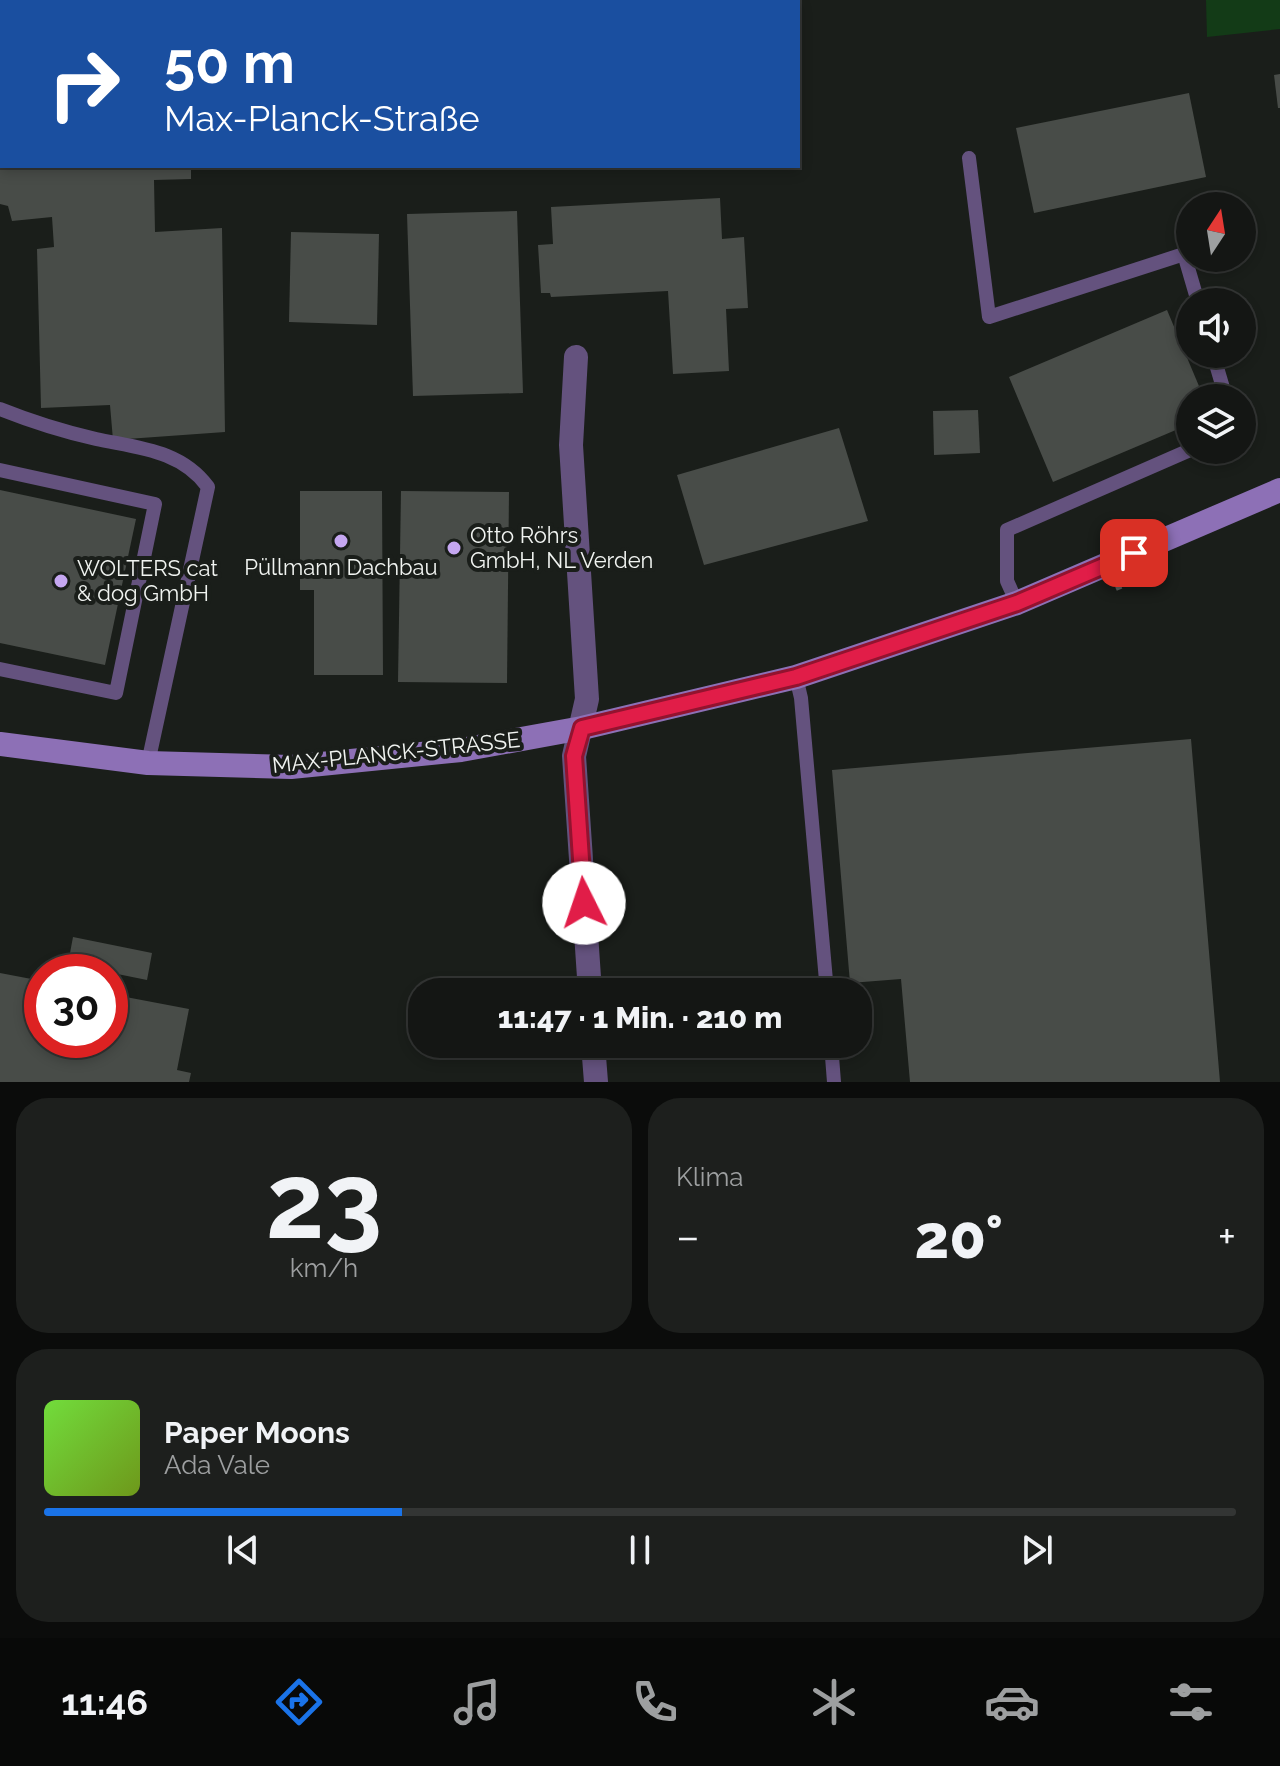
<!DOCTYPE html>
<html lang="de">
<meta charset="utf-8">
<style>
:root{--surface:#141614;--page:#1d1f1d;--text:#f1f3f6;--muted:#9d9fa0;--line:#333534;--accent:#1a73e8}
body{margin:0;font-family:Raleway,sans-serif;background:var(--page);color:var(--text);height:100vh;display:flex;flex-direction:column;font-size:30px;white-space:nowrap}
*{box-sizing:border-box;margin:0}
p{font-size:26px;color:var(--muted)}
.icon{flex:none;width:44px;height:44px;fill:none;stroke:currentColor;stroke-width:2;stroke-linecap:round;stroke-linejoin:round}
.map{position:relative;height:1082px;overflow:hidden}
.drawer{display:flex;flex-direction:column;gap:16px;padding:16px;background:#0b0c0b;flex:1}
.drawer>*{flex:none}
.guide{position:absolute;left:0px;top:0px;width:800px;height:168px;box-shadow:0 4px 12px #0003,0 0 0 2px var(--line);background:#1a4fa0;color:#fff;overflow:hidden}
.needle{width:52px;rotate:12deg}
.fabs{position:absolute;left:1176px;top:192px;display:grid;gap:16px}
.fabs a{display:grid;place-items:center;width:80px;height:80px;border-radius:50%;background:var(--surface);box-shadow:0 4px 12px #0003,0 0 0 2px var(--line);font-size:40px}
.speed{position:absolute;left:24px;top:954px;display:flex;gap:16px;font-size:40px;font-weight:700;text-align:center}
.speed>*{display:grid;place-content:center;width:104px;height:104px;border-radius:50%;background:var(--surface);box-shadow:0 4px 12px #0003,0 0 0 2px var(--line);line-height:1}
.speed .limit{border:12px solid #d22;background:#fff;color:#111}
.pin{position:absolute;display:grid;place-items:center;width:68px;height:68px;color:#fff;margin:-34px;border-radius:16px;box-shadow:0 4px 12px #0006}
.me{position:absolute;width:88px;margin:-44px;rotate:356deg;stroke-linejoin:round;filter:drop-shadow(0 0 6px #0008)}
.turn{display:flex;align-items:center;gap:28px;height:168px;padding:0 32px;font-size:36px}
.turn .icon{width:104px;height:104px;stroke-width:2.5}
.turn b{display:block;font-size:56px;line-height:68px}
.big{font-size:60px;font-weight:800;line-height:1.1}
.drawer .card{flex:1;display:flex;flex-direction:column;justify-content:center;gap:12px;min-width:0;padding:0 28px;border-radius:32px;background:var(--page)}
.drawer .dial{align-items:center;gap:0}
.dial b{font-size:104px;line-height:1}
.song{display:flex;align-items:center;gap:24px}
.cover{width:96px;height:96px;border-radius:12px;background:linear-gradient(135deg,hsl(100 70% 55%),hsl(80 70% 35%))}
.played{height:8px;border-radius:4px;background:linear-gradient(90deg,var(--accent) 30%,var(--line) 30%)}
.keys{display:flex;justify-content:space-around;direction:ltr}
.heat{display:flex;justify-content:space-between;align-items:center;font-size:44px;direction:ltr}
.drawer .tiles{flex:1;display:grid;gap:16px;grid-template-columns:1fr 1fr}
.card:last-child{grid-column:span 2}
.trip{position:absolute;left:408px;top:978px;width:464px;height:80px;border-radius:32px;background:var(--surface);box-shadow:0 4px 12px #0003,0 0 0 2px var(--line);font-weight:800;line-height:80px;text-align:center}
.dock{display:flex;height:128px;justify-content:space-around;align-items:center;background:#080908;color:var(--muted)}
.dock .icon{width:56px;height:56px}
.dock .on{color:var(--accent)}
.dock b{font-size:36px;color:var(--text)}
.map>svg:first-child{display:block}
.green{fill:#133b17}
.building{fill:#484c48}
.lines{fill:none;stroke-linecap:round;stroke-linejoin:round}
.path{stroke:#676a67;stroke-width:4;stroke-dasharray:6 4;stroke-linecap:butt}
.lane{stroke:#64527e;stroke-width:14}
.street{stroke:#64527e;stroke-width:24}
.secondary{stroke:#8d70b6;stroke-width:24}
.route-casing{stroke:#92132f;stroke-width:20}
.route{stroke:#e11d48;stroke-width:14}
.poi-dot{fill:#c5a7f1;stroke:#1a1e1a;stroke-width:3}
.labels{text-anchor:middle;stroke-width:8;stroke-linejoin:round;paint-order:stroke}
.poi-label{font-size:22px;fill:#f1f4f1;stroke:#1a1e1a;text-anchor:start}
.street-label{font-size:22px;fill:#f1f4f1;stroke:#1a1e1a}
</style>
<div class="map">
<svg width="1280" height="1082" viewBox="0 0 1280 1082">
<rect width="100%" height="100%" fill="#1a1e1a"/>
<path class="green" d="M1206,0H1280V29L1207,37Z"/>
<g class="building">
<path d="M1280,74V108H1278L1274,75Z"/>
<path d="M1189,93L1206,177L1034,213L1016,128Z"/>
<path d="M0,166H191V179L154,180L155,232L222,228L225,432L113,440L110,405L41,408L37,249L54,247L52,217L12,221L8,206L0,204Z"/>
<path d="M720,198L722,239L744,237L748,308L726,309L729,371L673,374L668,291L551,297L550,293H541L538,245L553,244L551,207Z"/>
<path d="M517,211L523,393L413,396L407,214Z"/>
<path d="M291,232L379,234L377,325L289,322Z"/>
<path d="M1167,310L1204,398H1190V424L1053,482L1009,377Z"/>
<path d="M978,410L980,453L934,455L933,411Z"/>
<path d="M839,428L868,521L704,565L677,475Z"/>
<path d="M0,490L136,519L105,665L0,643Z"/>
<path d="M300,491H382L383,675H314V590H300Z"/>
<path d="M401,491L509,492L507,683L398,682Z"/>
<path d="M1191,739L1220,1082H910L901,979L850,983L832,770Z"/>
<path d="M73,937L152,953L147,980L68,964Z"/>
<path d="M0,973L42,981V1040H110V994L189,1009L177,1070L191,1073L189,1082H0Z"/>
</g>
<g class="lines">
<g class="path">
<path d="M533,0V2"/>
<path d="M1116,589L1163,569"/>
</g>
<g class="lane">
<path d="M969,158L989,317L1184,254L1198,302"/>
<path d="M1213,354L1226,398"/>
<path d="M0,409C30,421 65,432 96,439C138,448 181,450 208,487L148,763"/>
<path d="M0,470L155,504L116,693L0,669"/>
<path d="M1017,603L1007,581V530L1190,450"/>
<path d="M796,677L801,698L827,992"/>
<path d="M831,1044L834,1082"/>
</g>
<g class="street">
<path d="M148,0L151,2"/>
<path d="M30,2L75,0"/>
<path d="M0,3H2"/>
<path d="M576,357L571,445L587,699L574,756L590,992"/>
<path d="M593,1044L596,1082"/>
</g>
<path class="secondary" d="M0,744L148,763L291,767L461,750L582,728L796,677L1017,603L1280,490"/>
</g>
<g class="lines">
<g class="route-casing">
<path id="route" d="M584,903L574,756L582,728L796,677L1017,603L1134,553"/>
</g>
<use href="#route" class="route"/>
</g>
<g class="poi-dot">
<circle cx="341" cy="541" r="8"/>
<circle cx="454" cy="548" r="8"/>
<circle cx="61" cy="581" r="8"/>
</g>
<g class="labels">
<g class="poi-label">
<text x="470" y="543">Otto Röhrs<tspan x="470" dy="25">GmbH, NL Verden</tspan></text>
<text x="341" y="575" text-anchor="middle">Püllmann Dachbau</text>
<text x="77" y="576">WOLTERS cat<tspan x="77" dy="25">&amp; dog GmbH</tspan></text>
</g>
<g class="street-label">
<text transform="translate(396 752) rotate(-6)" y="8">MAX-PLANCK-STRASSE</text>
</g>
</g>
</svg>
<div class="fabs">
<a><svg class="needle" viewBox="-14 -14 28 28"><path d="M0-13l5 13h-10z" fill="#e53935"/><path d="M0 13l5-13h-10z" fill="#9d9fa0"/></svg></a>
<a><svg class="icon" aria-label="sound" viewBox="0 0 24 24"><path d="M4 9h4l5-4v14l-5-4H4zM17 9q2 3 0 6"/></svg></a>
<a><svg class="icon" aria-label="layers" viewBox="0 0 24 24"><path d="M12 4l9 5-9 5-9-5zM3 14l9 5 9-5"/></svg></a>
</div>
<div class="speed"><div class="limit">30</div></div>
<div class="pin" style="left:1134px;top:553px;background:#d93025"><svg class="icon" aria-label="arrive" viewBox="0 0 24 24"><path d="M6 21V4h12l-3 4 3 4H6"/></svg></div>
<svg class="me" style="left:584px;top:903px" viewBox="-20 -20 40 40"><circle r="19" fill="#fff"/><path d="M0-13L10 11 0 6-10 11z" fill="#e11d48"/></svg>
<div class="trip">11:47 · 1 Min. · 210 m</div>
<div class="guide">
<div class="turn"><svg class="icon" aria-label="right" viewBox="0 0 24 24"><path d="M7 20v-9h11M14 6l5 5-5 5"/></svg><div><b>50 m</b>Max-Planck-Straße</div></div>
</div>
</div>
<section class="drawer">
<div class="tiles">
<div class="card dial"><b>23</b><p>km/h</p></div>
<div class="card"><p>Klima</p>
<div class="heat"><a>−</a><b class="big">20°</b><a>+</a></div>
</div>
<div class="card">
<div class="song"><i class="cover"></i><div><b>Paper Moons</b><p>Ada Vale</p></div></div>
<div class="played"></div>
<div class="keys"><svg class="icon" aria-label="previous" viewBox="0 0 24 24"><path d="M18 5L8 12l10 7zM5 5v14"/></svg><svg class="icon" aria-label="pause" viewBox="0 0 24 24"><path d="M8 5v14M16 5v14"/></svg><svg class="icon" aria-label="next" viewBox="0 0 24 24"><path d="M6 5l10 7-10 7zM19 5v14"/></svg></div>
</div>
</div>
</section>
<nav class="dock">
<b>11:46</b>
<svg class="icon on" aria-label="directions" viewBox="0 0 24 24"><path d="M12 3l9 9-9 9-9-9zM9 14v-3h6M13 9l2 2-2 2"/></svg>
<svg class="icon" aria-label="music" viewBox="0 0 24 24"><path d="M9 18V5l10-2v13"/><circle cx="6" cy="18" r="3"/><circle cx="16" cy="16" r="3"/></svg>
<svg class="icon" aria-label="phone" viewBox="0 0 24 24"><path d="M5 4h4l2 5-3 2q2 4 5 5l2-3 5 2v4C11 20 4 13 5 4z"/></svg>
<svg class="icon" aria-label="climate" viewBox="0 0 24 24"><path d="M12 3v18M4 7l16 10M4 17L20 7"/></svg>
<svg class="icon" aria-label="car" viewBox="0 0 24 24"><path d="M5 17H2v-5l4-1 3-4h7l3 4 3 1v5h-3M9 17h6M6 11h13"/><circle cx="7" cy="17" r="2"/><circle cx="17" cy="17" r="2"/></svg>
<svg class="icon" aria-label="filters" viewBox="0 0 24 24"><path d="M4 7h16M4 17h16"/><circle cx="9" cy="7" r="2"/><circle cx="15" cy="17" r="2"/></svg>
</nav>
